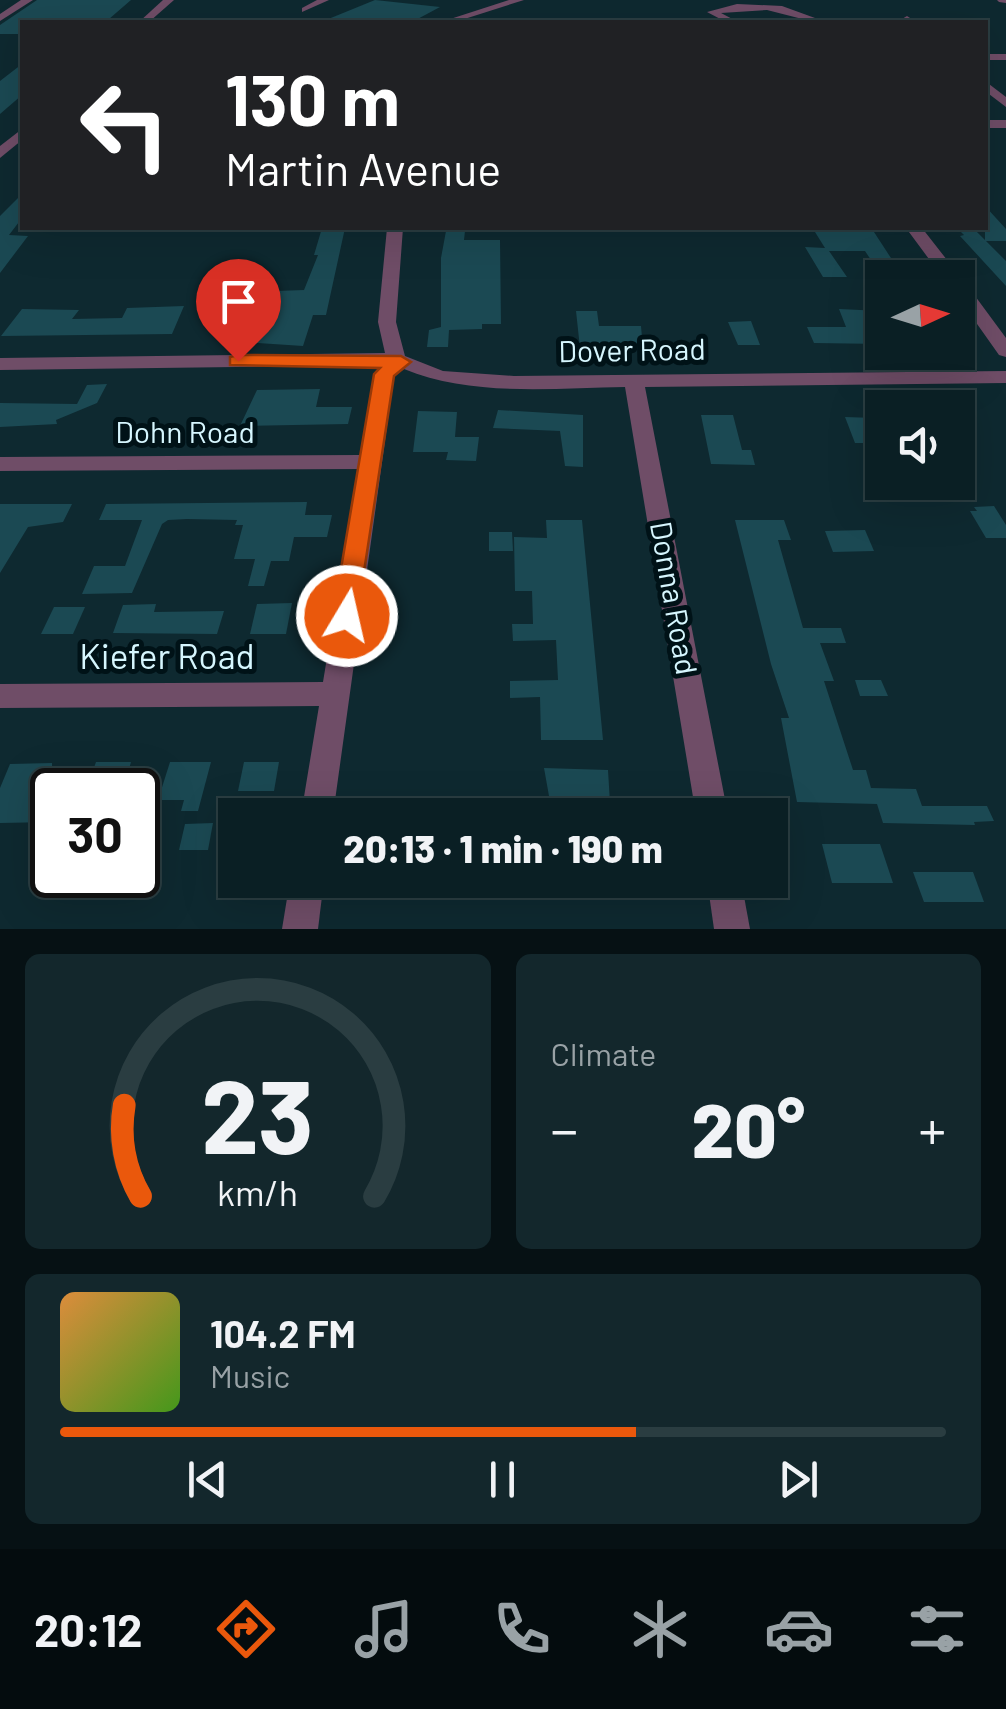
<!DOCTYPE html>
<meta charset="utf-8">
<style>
:root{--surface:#0a1f24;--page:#13272c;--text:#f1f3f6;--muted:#99a2a6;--line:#2a3d41;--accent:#ea580c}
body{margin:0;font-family:Barlow,sans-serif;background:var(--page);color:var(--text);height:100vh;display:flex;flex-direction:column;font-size:38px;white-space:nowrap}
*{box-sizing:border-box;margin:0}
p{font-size:32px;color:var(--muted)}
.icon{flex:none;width:55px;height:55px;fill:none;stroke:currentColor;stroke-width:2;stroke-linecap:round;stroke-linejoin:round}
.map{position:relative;height:929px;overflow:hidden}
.drawer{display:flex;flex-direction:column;gap:25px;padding:25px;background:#061114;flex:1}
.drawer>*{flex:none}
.banner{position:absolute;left:20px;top:20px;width:968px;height:210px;border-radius:0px;box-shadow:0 10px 40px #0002,0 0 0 2px var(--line);background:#202124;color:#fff;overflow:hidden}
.needle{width:65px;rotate:86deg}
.tools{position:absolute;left:865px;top:260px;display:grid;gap:20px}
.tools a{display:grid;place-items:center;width:110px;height:110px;border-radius:0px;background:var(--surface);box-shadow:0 10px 40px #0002,0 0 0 2px var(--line);font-size:50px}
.speed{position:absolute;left:30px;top:768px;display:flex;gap:20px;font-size:50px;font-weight:700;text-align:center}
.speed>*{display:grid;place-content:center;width:130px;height:130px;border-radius:50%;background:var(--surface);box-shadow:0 10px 40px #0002,0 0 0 2px var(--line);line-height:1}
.speed .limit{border:5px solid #111;border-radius:15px;background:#fff;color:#111}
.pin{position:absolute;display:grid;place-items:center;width:85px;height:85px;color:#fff;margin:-102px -42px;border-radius:50% 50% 50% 0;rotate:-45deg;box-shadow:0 0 10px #0007}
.pin .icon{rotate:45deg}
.me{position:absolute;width:110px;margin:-55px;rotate:9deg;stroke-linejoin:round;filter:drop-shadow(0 0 8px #0008)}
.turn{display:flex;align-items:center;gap:35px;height:210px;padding:0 40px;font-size:45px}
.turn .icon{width:130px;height:130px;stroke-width:2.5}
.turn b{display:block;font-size:70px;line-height:85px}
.big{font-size:75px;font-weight:800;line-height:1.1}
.drawer .widget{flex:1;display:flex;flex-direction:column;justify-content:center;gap:15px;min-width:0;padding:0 35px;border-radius:15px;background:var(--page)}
.drawer .dial{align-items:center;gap:0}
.dial svg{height:260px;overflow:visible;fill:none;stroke:var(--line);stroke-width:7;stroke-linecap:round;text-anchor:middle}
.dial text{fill:var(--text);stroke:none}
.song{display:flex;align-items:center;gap:30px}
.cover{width:120px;height:120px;border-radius:15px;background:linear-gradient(135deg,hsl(30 70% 55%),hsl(100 70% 35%))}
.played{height:10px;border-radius:5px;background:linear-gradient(90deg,var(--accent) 65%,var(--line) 65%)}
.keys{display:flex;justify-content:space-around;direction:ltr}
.heat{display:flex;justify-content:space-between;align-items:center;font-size:55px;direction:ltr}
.drawer .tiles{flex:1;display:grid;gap:25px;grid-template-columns:1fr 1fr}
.widget:last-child{grid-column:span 2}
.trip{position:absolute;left:218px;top:798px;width:570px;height:100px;border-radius:0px;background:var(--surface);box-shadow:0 10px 40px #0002,0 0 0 2px var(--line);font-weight:800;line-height:100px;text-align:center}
.menu{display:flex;height:160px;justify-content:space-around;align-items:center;background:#040c0e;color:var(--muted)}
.menu .icon{width:70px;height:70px}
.menu .current{color:var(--accent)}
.menu b{font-size:45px;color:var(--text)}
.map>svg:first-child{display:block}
.building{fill:#1b4953}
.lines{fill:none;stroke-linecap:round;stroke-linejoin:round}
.minor{fill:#6f4d67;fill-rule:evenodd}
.route{fill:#ea580c;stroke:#983908;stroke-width:2.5}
.labels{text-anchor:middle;stroke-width:10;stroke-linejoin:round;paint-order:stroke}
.street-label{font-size:30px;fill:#d6f6fe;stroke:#001217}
.near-street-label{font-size:35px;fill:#d6f6fe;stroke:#001217}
</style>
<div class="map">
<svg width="1006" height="929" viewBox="0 0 1006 929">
<rect width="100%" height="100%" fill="#0e2930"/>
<g class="building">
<path d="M37,0H131L109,19H46L22,22L21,34H0V25Z"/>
<path d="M375,0L440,7L412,22H321Z"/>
<path d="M22,64V95L0,114V81Z"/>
<path d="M22,194V218L9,235L28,236L0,273V216Z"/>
<path d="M985,206L1006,229V241H986L1006,261V286L960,236L964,235L960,231L964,228H973L985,240Z"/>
<path d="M322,228H345L326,315H313L303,346L241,342L256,304L274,298L276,291L304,290L318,255H314Z"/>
<path d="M446,231H465L464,240H500L501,324H482V329L449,330L448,347H427L429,330L441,327V258Z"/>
<path d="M815,232H874L904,278H883L865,251H829L847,277H823L805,247L825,248Z"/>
<path d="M184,306L172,334L1,336L22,309L79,310L72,319L122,318L127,308Z"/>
<path d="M839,309L882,311V344L814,343L807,327H846Z"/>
<path d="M576,311H597L599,326H641L643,349L580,348Z"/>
<path d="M751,321L760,345H738L728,322Z"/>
<path d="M107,384L97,403L56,420L57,424L0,427V403L77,404L87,385Z"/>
<path d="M320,389L316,407H352L348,424L240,426L257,390Z"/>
<path d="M498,410L583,415V467L565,466L560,431L493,428Z"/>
<path d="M418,411L457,412L455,437H479L476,461L446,460L448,452H413Z"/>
<path d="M701,415H733L742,450H751L755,465L711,464Z"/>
<path d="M845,417L875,418L882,438H870L872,443H855Z"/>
<path d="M307,502L305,515H332L327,537H294L289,561H271L264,586H248L255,559H234L243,525H235L237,520L187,519L168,520L162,524L132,593L82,594L94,566H125L142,520H99L106,504Z"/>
<path d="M0,504H72L63,522L28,527L0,573Z"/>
<path d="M994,506L1006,525V538H986L970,511H977L974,507Z"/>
<path d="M546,520H582L603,740H541L540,697L510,698V681L558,680L556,640L513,641L512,624H533L532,591H515L514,537L547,538Z"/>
<path d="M735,520H784L791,540H778L803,628H841L846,643H820L834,681H824L853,770H866L871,788L916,789L922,806H987L994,821L974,822L975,825L883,823L877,804L797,802L781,718H789L771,664Z"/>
<path d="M865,530L874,551L833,552L825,531Z"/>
<path d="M489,532H512L513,551H489Z"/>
<path d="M292,603L286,634H250L257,604Z"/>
<path d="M156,604L154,612L224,611L217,634L113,633L123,605Z"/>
<path d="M54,607H85L73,634H41Z"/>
<path d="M855,680H881L888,696H860Z"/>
<path d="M96,762H131L123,790H86Z"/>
<path d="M170,762H211L198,811H181L184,800H158Z"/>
<path d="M244,762H279L274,791H238Z"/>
<path d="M52,763V822L0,823V788L10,764Z"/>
<path d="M544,768L608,770L610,803L560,802V796H549Z"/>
<path d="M213,823L208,850H179L185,824Z"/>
<path d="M822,844H880L893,883H832Z"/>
<path d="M913,872H973L984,902H924Z"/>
</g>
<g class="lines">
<g class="minor">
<path d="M21,0H33L0,21V14Z"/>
<path d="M163,0H174L149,22H139Z"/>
<path d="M317,0H329L302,12V8Z"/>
<path d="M509,0H524L455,22H441Z"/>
<path d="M997,0H1006V3L999,2Z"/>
<path d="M737,4L782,6L826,22H814L767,10L721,13L738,22H726L707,12Z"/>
<path d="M907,16L916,22H905L902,19Z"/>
<rect x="985" y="54" width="21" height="6"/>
<path d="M985,81L1006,97V107L985,91Z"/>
<rect x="985" y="120" width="21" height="8"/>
<path d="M22,129V140L0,158V146Z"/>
<path d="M387,228H403L396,322L405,356L443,371L514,376L1006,371V383L645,387L728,815H696L625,387C552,388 472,397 404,369L394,376L333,815H301L319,706L0,708V684L323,682L358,469L0,471V457L361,455L374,374L384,365L0,370V358L385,353L378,322Z"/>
<path d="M906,228H922L958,274L959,280L964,281L1006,338V357L999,355L958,297V278H943Z"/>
<path d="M290,880H324L318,929H282Z"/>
<path d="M707,880H741L750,929H714Z"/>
</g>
</g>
<path class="route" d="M238,355L401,356L411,362L394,376L356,624H337L333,616L374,374L380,368L230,365V357Z"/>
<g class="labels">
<g class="street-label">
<text transform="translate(632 351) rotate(-1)" y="10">Dover Road</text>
<text x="185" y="443">Dohn Road</text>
<text transform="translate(673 598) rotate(80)" y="10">Donna Road</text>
</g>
<g class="near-street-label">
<text x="167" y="669">Kiefer Road</text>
</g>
</g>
</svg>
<div class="tools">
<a><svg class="needle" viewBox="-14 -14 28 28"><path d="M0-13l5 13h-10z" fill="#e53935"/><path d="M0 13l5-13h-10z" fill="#99a2a6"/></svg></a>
<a><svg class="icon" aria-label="sound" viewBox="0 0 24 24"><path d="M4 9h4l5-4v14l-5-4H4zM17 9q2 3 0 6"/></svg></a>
</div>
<div class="speed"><div class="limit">30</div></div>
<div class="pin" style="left:238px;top:361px;background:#d93025"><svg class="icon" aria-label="arrive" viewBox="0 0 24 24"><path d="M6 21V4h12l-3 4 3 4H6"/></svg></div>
<svg class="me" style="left:347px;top:616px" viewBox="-20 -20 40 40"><circle r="17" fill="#ea580c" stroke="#fff" stroke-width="3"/><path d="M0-11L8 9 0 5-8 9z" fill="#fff"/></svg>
<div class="trip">20:13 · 1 min · 190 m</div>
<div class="banner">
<div class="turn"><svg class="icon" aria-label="left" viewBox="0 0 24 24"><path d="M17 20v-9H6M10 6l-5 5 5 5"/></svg><div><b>130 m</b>Martin Avenue</div></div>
</div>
</div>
<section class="drawer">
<div class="tiles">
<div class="widget dial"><svg viewBox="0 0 100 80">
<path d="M14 69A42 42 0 1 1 86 69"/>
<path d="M14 69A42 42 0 0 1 9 41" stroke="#ea580c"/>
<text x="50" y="56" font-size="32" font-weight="700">23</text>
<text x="50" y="72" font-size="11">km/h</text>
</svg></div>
<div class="widget"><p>Climate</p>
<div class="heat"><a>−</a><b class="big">20°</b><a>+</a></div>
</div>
<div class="widget">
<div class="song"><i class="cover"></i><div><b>104.2 FM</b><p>Music</p></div></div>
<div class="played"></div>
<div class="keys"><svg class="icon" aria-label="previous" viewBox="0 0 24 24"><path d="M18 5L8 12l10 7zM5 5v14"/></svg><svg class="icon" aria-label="pause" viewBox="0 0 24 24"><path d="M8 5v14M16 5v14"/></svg><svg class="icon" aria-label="next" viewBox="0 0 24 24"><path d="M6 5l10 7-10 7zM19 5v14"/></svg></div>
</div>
</div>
</section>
<nav class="menu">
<b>20:12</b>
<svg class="icon current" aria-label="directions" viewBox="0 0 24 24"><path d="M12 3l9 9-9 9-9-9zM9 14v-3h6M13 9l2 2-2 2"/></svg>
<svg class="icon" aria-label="music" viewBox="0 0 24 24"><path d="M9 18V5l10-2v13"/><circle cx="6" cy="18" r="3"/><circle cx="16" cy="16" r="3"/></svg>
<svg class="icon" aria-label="phone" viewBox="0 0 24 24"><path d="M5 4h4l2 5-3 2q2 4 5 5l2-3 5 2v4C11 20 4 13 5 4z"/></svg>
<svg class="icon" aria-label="climate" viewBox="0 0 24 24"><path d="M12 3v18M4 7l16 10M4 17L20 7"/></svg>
<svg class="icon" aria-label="car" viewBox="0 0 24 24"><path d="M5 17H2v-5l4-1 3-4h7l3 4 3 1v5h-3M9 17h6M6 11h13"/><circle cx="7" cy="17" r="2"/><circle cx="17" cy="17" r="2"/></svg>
<svg class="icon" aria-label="filters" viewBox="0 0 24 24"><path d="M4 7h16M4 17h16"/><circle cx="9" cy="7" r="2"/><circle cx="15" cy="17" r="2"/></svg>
</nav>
